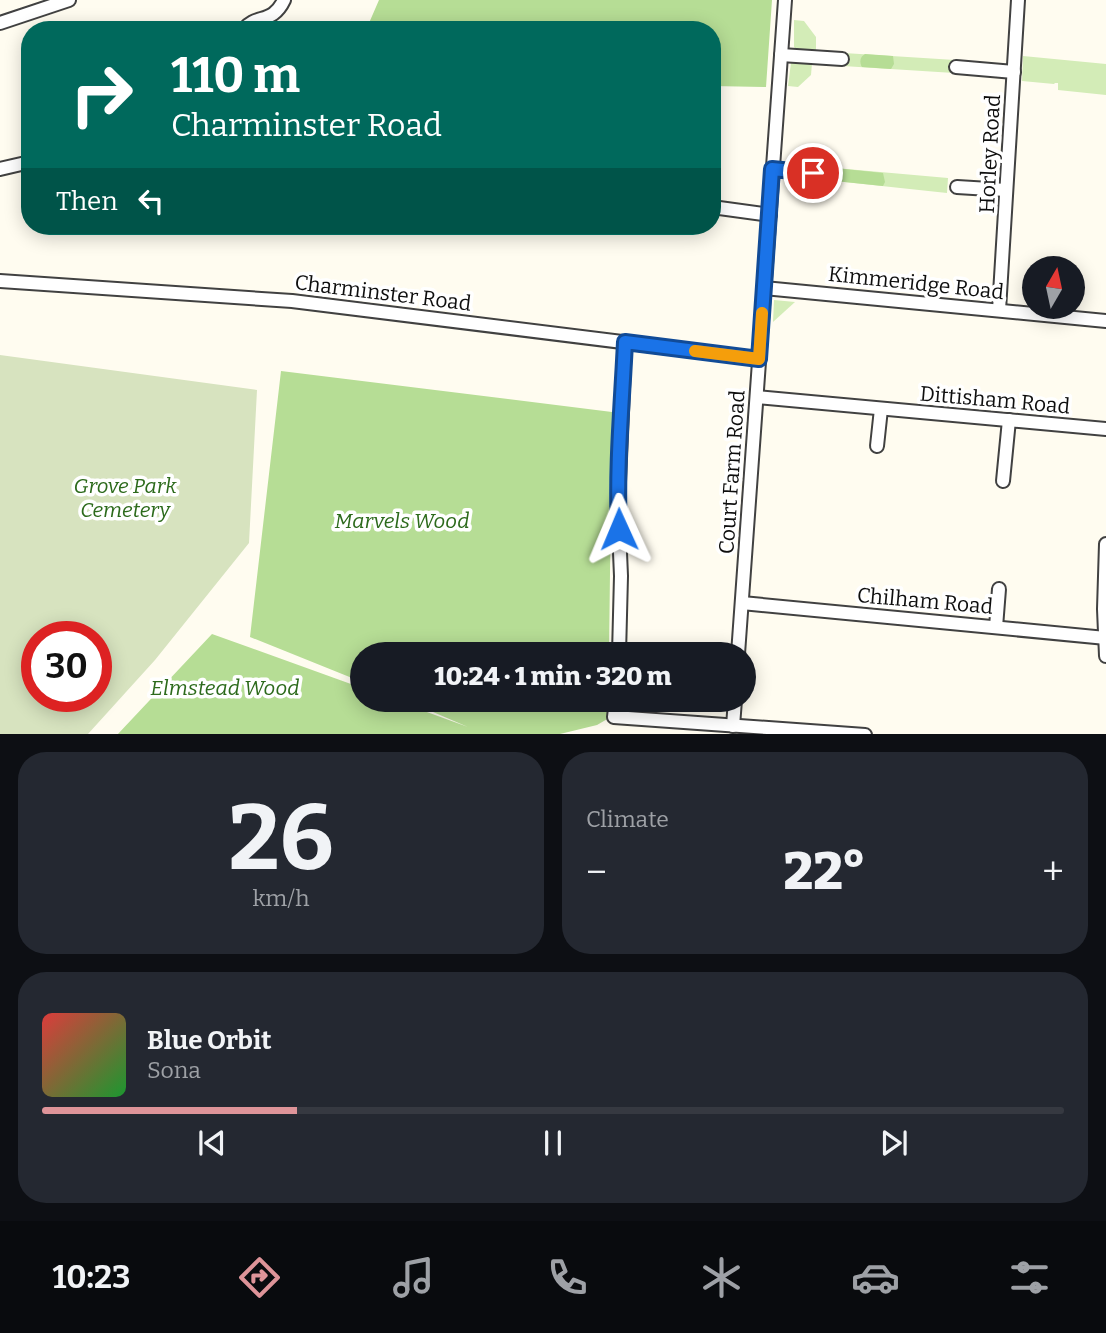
<!DOCTYPE html>
<meta charset="utf-8">
<style>
:root{--surface:#171b24;--page:#242831;--text:#f1f3f6;--muted:#9ea1a6;--line:#363941;--accent:#de9499}
body{margin:0;font-family:Bitter,serif;background:var(--page);color:var(--text);height:100vh;display:flex;flex-direction:column;font-size:26px;white-space:nowrap}
*{box-sizing:border-box;margin:0}
p{font-size:23px;color:var(--muted)}
.icon{flex:none;width:38px;height:38px;fill:none;stroke:currentColor;stroke-width:2;stroke-linecap:round;stroke-linejoin:round}
.map{position:relative;height:734px;overflow:hidden}
.drawer{display:flex;flex-direction:column;gap:18px;padding:18px;background:#0d0f14;flex:1}
.drawer>*{flex:none}
.banner{position:absolute;left:21px;top:21px;width:700px;height:214px;border-radius:28px;box-shadow:0 4px 18px #0003;background:#00695c;color:#fff;overflow:hidden}
.needle{width:46px;rotate:9deg}
.tools{position:absolute;left:1022px;top:256px;display:grid;gap:14px}
.tools a{display:grid;place-items:center;width:63px;height:63px;border-radius:50%;background:var(--surface);box-shadow:0 4px 18px #0003;font-size:35px}
.speed{position:absolute;left:21px;top:621px;display:flex;gap:14px;font-size:35px;font-weight:700;text-align:center}
.speed>*{display:grid;place-content:center;width:91px;height:91px;border-radius:50%;background:var(--surface);box-shadow:0 4px 18px #0003;line-height:1}
.speed .limit{border:10px solid #d22;background:#fff;color:#111}
.pin{position:absolute;display:grid;place-items:center;width:60px;height:60px;color:#fff;margin:-30px;border:4px solid #fff;border-radius:50%;box-shadow:0 2px 7px #0007}
.me{position:absolute;width:77px;margin:-38px;rotate:359deg;stroke-linejoin:round;filter:drop-shadow(0 0 5px #0008)}
.turn{display:flex;align-items:center;gap:24px;height:147px;padding:0 35px;font-size:32px}
.turn .icon{width:91px;height:91px;stroke-width:2.5}
.turn b{display:block;font-size:49px;line-height:60px}
.then{display:flex;align-items:center;height:66px;padding:0 35px;background:#0003;gap:14px;font-size:26px}
.big{font-size:52px;font-weight:800;line-height:1.1}
.drawer .card{flex:1;display:flex;flex-direction:column;justify-content:center;gap:10px;min-width:0;padding:0 24px;border-radius:28px;background:var(--page)}
.drawer .dial{align-items:center;gap:0}
.dial b{font-size:91px;line-height:1}
.song{display:flex;align-items:center;gap:21px}
.cover{width:84px;height:84px;border-radius:10px;background:linear-gradient(135deg,hsl(0 70% 55%),hsl(130 70% 35%))}
.played{height:7px;border-radius:4px;background:linear-gradient(90deg,var(--accent) 25%,var(--line) 25%)}
.keys{display:flex;justify-content:space-around;direction:ltr}
.heat{display:flex;justify-content:space-between;align-items:center;font-size:38px;direction:ltr}
.drawer .tiles{flex:1;display:grid;gap:18px;grid-template-columns:1fr 1fr}
.card:last-child{grid-column:span 2}
.trip{position:absolute;left:350px;top:642px;width:406px;height:70px;border-radius:35px;background:var(--surface);box-shadow:0 4px 18px #0003;font-weight:800;line-height:70px;text-align:center}
.tabs{display:flex;height:112px;justify-content:space-around;align-items:center;background:#090b0e;color:var(--muted)}
.tabs .icon{width:49px;height:49px}
.tabs .selected{color:var(--accent)}
.tabs b{font-size:32px;color:var(--text)}
.map>svg:first-child{display:block}
.green{fill:#d3ecb7}
.forest{fill:#b6dd95}
.cemetery{fill:#d7e3bf;fill-rule:evenodd}
.lines{fill:none;stroke-linecap:round;stroke-linejoin:round}
.minor-casing{stroke:#414141;stroke-width:16}
.minor{stroke:#fff;stroke-width:12}
.route-casing{stroke:#114b97;stroke-width:18}
.route{stroke:#1a73e8;stroke-width:12}
.slow{stroke:#f59e0b;stroke-width:12}
.labels{text-anchor:middle;stroke-width:7;stroke-linejoin:round;paint-order:stroke}
.street-label{font-size:21px;fill:#0e0e0e;stroke:#fff}
.park-label{font-size:21px;font-style:italic;fill:#2c6a1b;stroke:#fff}
</style>
<div class="map">
<svg width="1106" height="735" viewBox="0 0 1106 735">
<rect width="100%" height="100%" fill="#fffcf0"/>
<g class="green">
<path d="M794,20L804,21L816,37V51L796,49L794,47Z"/>
<path d="M844,53L955,60L954,73L843,66Z"/>
<path d="M1023,56L1106,64V95L1058,90V83H1055L1054,84L1022,81Z"/>
<path d="M791,63H812L811,75L798,87L788,86Z"/>
<path d="M835,168L948,178L947,193L835,181Z"/>
<path d="M774,300L795,302L773,322Z"/>
</g>
<g class="forest">
<path d="M379,0H772L766,87L712,86V30H366Z"/>
<path d="M865,54L893,56L894,64L891,69L862,67C859,62 860,57 865,54Z"/>
<path d="M835,168L883,173L885,182L883,186L835,181Z"/>
<path d="M281,371L612,412L609,654H362V682L250,637Z"/>
<path d="M212,634L362,688V700H394L468,727L405,700H609V718L597,725L560,734L117,735Z"/>
</g>
<path class="cemetery" d="M0,355L257,390L249,543L155,660L88,734H0ZM37,637H96V696H37Z"/>
<g class="lines">
<g class="minor-casing">
<g id="minor">
<path d="M0,23L69,0"/>
<path d="M243,30C257,13 272,25 284,0"/>
<path d="M781,55L842,59"/>
<path d="M956,67L1014,72"/>
<path d="M0,169L30,162"/>
<path d="M772,169L833,174"/>
<path d="M957,187L1006,190"/>
<path d="M712,207L770,215"/>
<path d="M0,281L292,301L759,359"/>
<path d="M764,288L1106,321"/>
<path d="M999,310L1018,0"/>
<path d="M757,397L1106,429"/>
<path d="M877,446L881,409"/>
<path d="M1003,481L1009,420"/>
<path d="M1106,544L1104,609L1106,656"/>
<path d="M742,603L1106,638"/>
<path d="M996,627L999,589"/>
<path d="M619,654L621,576L618,505L625,342"/>
<path d="M738,654L785,0"/>
<path d="M616,700L614,717L865,735"/>
<path d="M733,726L735,700"/>
</g>
</g>
<use href="#minor" class="minor"/>
</g>
<g class="lines">
<g class="route-casing">
<path id="route" d="M619,529C616,467 622,405 625,342L759,359L772,169L813,173"/>
</g>
<use href="#route" class="route"/>
<path class="slow" d="M695,351L759,359L762,313"/>
</g>
<g class="labels">
<g class="street-label">
<text transform="translate(990 154) rotate(-87)" y="7">Horley Road</text>
<text transform="translate(916 283) rotate(6)" y="7">Kimmeridge Road</text>
<text transform="translate(383 293) rotate(7)" y="7">Charminster Road</text>
<text transform="translate(995 400) rotate(5)" y="7">Dittisham Road</text>
<text transform="translate(732 472) rotate(-86)" y="7">Court Farm Road</text>
<text transform="translate(925 601) rotate(5)" y="7">Chilham Road</text>
</g>
<g class="park-label">
<text x="125" y="493">Grove Park<tspan x="125" dy="24">Cemetery</tspan></text>
<text x="402" y="528">Marvels Wood</text>
<text x="225" y="695">Elmstead Wood</text>
</g>
</g>
</svg>
<div class="tools">
<a><svg class="needle" viewBox="-14 -14 28 28"><path d="M0-13l5 13h-10z" fill="#e53935"/><path d="M0 13l5-13h-10z" fill="#9ea1a6"/></svg></a>
</div>
<div class="speed"><div class="limit">30</div></div>
<div class="pin" style="left:813px;top:173px;background:#d93025"><svg class="icon" aria-label="arrive" viewBox="0 0 24 24"><path d="M6 21V4h12l-3 4 3 4H6"/></svg></div>
<svg class="me" style="left:619px;top:529px" viewBox="-20 -20 40 40"><path d="M0-17L14 15 0 8-14 15z" fill="#1a73e8" stroke="#fff" stroke-width="4"/></svg>
<div class="trip">10:24 · 1 min · 320 m</div>
<div class="banner">
<div class="turn"><svg class="icon" aria-label="right" viewBox="0 0 24 24"><path d="M7 20v-9h11M14 6l5 5-5 5"/></svg><div><b>110 m</b>Charminster Road</div></div>
<div class="then">Then<svg class="icon" aria-label="left" viewBox="0 0 24 24"><path d="M17 20v-9H6M10 6l-5 5 5 5"/></svg></div>
</div>
</div>
<section class="drawer">
<div class="tiles">
<div class="card dial"><b>26</b><p>km/h</p></div>
<div class="card"><p>Climate</p>
<div class="heat"><a>−</a><b class="big">22°</b><a>+</a></div>
</div>
<div class="card">
<div class="song"><i class="cover"></i><div><b>Blue Orbit</b><p>Sona</p></div></div>
<div class="played"></div>
<div class="keys"><svg class="icon" aria-label="previous" viewBox="0 0 24 24"><path d="M18 5L8 12l10 7zM5 5v14"/></svg><svg class="icon" aria-label="pause" viewBox="0 0 24 24"><path d="M8 5v14M16 5v14"/></svg><svg class="icon" aria-label="next" viewBox="0 0 24 24"><path d="M6 5l10 7-10 7zM19 5v14"/></svg></div>
</div>
</div>
</section>
<nav class="tabs">
<b>10:23</b>
<svg class="icon selected" aria-label="directions" viewBox="0 0 24 24"><path d="M12 3l9 9-9 9-9-9zM9 14v-3h6M13 9l2 2-2 2"/></svg>
<svg class="icon" aria-label="music" viewBox="0 0 24 24"><path d="M9 18V5l10-2v13"/><circle cx="6" cy="18" r="3"/><circle cx="16" cy="16" r="3"/></svg>
<svg class="icon" aria-label="phone" viewBox="0 0 24 24"><path d="M5 4h4l2 5-3 2q2 4 5 5l2-3 5 2v4C11 20 4 13 5 4z"/></svg>
<svg class="icon" aria-label="climate" viewBox="0 0 24 24"><path d="M12 3v18M4 7l16 10M4 17L20 7"/></svg>
<svg class="icon" aria-label="car" viewBox="0 0 24 24"><path d="M5 17H2v-5l4-1 3-4h7l3 4 3 1v5h-3M9 17h6M6 11h13"/><circle cx="7" cy="17" r="2"/><circle cx="17" cy="17" r="2"/></svg>
<svg class="icon" aria-label="filters" viewBox="0 0 24 24"><path d="M4 7h16M4 17h16"/><circle cx="9" cy="7" r="2"/><circle cx="15" cy="17" r="2"/></svg>
</nav>
